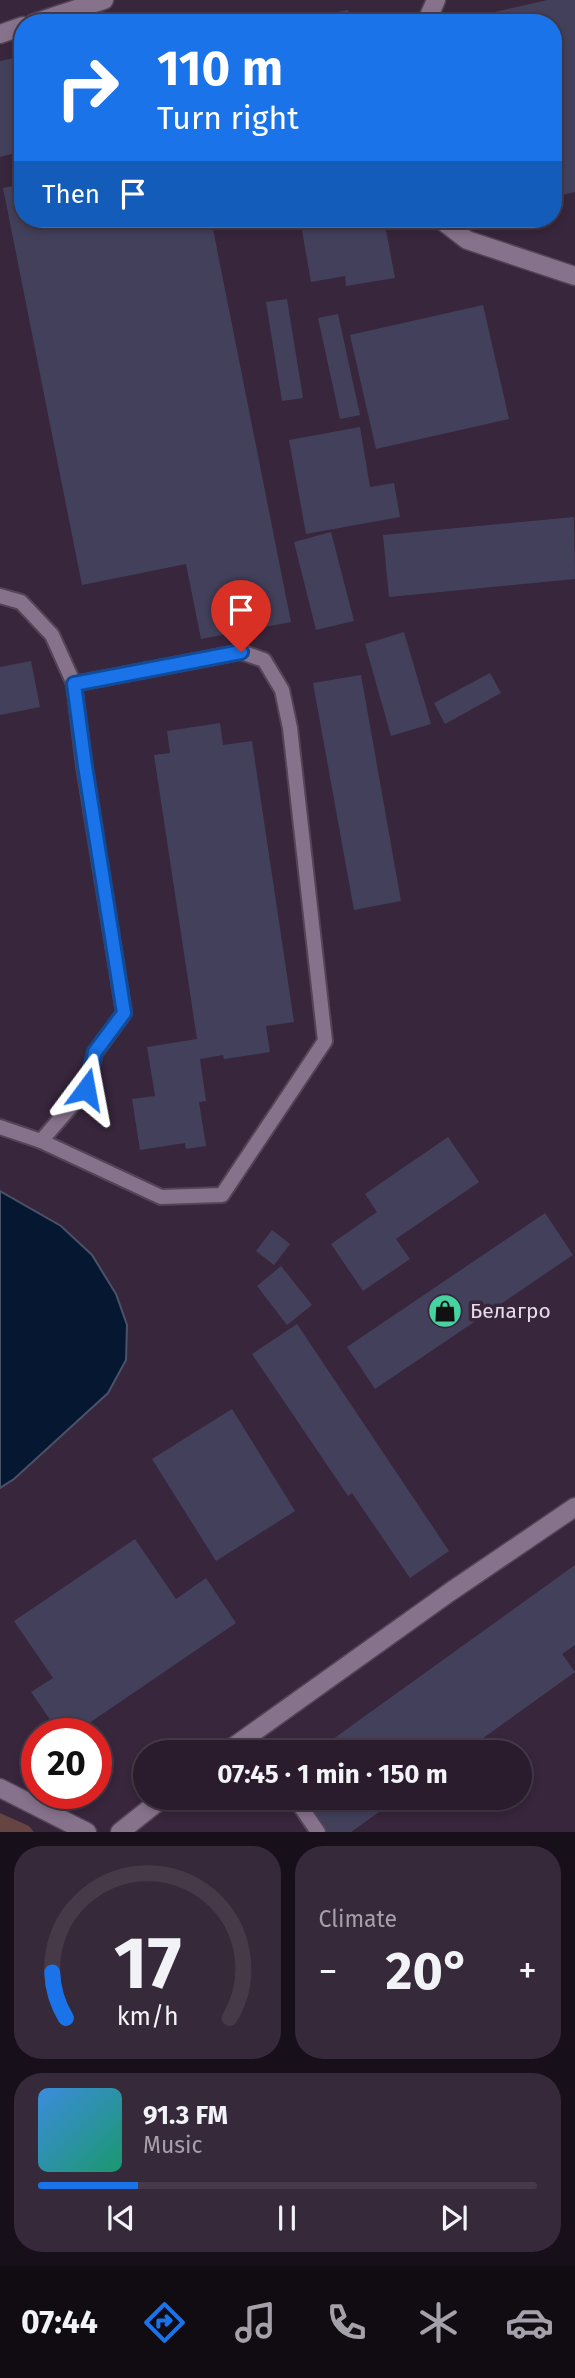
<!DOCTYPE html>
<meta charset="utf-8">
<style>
:root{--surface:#2a1c2d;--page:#362939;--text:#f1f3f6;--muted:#a5a1aa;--line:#463a49;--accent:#1a73e8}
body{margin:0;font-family:"Fira Sans",sans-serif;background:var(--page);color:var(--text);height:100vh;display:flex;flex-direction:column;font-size:26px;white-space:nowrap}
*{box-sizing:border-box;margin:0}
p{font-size:23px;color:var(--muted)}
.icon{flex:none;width:38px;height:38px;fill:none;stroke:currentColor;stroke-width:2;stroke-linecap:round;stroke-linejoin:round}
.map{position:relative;height:1832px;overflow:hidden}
.sheet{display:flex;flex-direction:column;gap:14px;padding:14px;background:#170f19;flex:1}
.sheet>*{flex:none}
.hud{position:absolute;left:14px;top:14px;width:548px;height:214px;border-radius:28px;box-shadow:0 4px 10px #0003,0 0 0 2px var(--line);background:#1a73e8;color:#fff;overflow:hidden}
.speed{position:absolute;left:21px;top:1718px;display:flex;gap:14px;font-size:35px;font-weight:700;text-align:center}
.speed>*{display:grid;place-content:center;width:91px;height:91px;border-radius:50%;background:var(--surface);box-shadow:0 4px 10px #0003,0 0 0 2px var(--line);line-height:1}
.speed .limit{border:10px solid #d22;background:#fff;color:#111}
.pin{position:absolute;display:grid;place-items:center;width:60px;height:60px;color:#fff;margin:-72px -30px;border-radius:50% 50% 50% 0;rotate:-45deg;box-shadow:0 0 7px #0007}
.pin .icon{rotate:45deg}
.me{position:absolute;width:77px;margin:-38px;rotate:13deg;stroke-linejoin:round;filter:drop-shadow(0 0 5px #0008)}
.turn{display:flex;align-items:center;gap:24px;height:147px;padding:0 28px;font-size:32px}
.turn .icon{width:91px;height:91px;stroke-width:2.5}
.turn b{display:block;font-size:49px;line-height:60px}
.then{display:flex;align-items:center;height:66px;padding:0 28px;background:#0003;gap:14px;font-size:26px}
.big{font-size:52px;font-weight:700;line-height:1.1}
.sheet .widget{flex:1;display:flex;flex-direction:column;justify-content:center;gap:10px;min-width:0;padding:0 24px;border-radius:28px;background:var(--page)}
.sheet .dial{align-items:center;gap:0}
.dial svg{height:182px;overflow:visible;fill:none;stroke:var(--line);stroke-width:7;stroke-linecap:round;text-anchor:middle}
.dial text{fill:var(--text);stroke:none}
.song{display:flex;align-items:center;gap:21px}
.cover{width:84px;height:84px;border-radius:10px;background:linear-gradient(135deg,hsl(210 70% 55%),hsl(160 70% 35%))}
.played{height:7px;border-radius:4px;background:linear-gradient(90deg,var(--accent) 20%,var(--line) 20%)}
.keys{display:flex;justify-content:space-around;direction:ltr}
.heat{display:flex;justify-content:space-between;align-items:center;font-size:38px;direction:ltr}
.sheet .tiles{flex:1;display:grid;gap:14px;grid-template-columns:1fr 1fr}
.widget:last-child{grid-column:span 2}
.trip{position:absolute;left:133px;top:1740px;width:399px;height:70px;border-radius:35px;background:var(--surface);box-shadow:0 4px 10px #0003,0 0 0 2px var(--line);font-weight:700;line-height:70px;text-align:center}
.dock{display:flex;height:112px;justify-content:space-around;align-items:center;background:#110b12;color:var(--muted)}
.dock .icon{width:49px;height:49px}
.dock .on{color:var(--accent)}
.dock b{font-size:32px;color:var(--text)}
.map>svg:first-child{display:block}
.green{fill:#654442}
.water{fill:#051731;stroke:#495268;stroke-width:2}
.building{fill:#43405b}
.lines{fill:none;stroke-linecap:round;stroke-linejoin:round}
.lane-casing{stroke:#534457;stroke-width:18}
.street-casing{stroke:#534457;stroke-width:21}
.lane{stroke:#87728c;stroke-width:14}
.street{stroke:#87728c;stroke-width:18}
.route-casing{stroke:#114b97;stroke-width:18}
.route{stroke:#1a73e8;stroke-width:12}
.labels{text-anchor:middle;stroke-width:7;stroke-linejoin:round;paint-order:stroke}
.poi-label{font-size:21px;fill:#e7dcea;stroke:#38263c;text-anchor:start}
</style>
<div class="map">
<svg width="575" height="1832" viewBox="0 0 575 1832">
<rect width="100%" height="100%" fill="#38263c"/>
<path class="green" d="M0,1813L29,1826L34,1832H0Z"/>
<path class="water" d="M0,1191L61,1226L92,1255L116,1294L127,1325L126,1360L108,1393L14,1479L0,1488Z"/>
<g class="building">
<path d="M547,0H575V192L553,197V23L452,22Z"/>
<path d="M348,10L351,23H299L298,19Z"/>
<path d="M23,56V151L0,157V61Z"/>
<path d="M23,184V219H211L291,622L201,639L186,564L82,585L3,188Z"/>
<path d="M300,219H384L395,278L346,286L345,276L311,282Z"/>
<path d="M287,299L303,398L282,401L266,302Z"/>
<path d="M483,305L509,419L376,449L350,335Z"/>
<path d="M338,314L360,415L340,419L318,318Z"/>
<path d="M360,427L370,487L394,483L400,517L306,534L289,440Z"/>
<path d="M574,517L575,579L389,597L383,535Z"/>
<path d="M331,532L354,621L316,630L294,542Z"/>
<path d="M404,632L431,724L391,736L365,644Z"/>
<path d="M31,661L40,707L0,715V667Z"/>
<path d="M490,673L501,693L445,724L434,703Z"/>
<path d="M361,675L401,901L354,910L313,683Z"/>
<path d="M220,723L223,745L252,741L294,1022L266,1026L270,1052L224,1059L223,1055L200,1059L206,1101L199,1102L206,1146L186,1149L185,1143L140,1150L132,1099L155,1096L147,1047L197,1039L154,755L170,753L167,731Z"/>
<path d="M448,1137L479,1182L396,1239L410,1259L363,1291L331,1244L377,1212L365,1194Z"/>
<path d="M545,1213L573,1255L375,1389L347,1347Z"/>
<path d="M272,1230L290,1244L274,1265L256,1251Z"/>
<path d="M281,1266L312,1305L287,1325L257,1286Z"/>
<path d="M297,1324L449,1551L410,1578L352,1493L348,1496L252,1354Z"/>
<path d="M232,1409L295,1511L216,1561L152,1459Z"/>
<path d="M135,1539L176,1599L206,1578L236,1623L73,1734H60L31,1692L53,1678L14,1621Z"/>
<path d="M575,1565V1645L562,1654L575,1672L475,1744L464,1752H315Z"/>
<path d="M300,1797H400L351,1832H325Z"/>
</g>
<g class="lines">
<g class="lane-casing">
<g id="lane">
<path d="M0,596L21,602L52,635L74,684L84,766L124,1013L95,1053L86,1089L41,1141"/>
<path d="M0,1127L41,1141L161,1197L222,1195L325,1041L290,728L282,690L264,660L241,652L74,684"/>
<path d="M250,1735L262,1752"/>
<path d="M294,1797L318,1832"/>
</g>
</g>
<g class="street-casing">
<g id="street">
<path d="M34,23L104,0"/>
<path d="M426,23L436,0"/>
<path d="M0,34L23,26"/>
<path d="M440,219L467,240L575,276"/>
<path d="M226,1752L450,1592L575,1507"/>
<path d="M0,1788L87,1832"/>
<path d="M120,1832L164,1797"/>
</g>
</g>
<use href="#lane" class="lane"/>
<use href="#street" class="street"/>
</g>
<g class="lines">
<g class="route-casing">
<path id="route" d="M86,1089L95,1052L124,1013L85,766L74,684L241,652"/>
</g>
<use href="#route" class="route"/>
</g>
<defs>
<g id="shop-disc" transform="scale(1.75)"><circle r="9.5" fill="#45d49f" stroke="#38263c"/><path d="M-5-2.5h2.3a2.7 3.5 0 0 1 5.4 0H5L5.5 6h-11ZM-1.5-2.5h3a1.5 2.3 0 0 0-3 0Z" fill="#111"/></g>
</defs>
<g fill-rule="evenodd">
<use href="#shop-disc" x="445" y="1311"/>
</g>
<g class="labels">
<g class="poi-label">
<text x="470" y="1318">Белагро</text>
</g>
</g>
</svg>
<div class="speed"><div class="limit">20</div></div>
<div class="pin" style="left:241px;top:652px;background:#d93025"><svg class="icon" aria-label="arrive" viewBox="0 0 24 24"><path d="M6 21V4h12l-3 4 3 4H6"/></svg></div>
<svg class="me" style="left:86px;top:1089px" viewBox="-20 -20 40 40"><path d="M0-17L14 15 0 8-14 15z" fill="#1a73e8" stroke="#fff" stroke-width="4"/></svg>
<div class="trip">07:45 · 1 min · 150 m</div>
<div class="hud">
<div class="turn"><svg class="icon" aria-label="right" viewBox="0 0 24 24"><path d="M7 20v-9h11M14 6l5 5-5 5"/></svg><div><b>110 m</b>Turn right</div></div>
<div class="then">Then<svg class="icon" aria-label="arrive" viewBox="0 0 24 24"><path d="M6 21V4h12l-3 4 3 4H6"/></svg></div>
</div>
</div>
<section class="sheet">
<div class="tiles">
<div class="widget dial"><svg viewBox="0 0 100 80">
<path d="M14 69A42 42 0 1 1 86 69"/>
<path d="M14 69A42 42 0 0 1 8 49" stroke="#1a73e8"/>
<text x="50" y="56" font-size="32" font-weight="700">17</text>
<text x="50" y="72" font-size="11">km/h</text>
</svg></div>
<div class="widget"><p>Climate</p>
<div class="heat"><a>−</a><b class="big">20°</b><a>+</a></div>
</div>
<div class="widget">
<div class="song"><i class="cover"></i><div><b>91.3 FM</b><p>Music</p></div></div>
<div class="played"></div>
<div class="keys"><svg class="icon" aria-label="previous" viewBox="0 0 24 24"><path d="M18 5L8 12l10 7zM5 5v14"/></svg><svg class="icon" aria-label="pause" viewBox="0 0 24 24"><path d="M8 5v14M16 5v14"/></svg><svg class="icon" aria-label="next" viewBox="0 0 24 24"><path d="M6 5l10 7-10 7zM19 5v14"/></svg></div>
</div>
</div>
</section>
<nav class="dock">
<b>07:44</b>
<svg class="icon on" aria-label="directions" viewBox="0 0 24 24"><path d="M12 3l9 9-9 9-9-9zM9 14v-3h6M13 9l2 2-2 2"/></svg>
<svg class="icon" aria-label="music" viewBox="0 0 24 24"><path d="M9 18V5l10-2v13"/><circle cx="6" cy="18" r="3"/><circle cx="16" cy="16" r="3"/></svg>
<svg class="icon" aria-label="phone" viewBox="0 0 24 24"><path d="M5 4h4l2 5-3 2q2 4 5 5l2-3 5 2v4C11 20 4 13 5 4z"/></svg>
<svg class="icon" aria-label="climate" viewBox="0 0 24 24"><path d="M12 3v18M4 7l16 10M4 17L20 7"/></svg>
<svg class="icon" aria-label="car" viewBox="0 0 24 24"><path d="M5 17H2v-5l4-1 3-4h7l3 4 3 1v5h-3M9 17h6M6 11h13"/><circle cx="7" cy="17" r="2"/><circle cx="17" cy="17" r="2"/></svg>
</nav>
